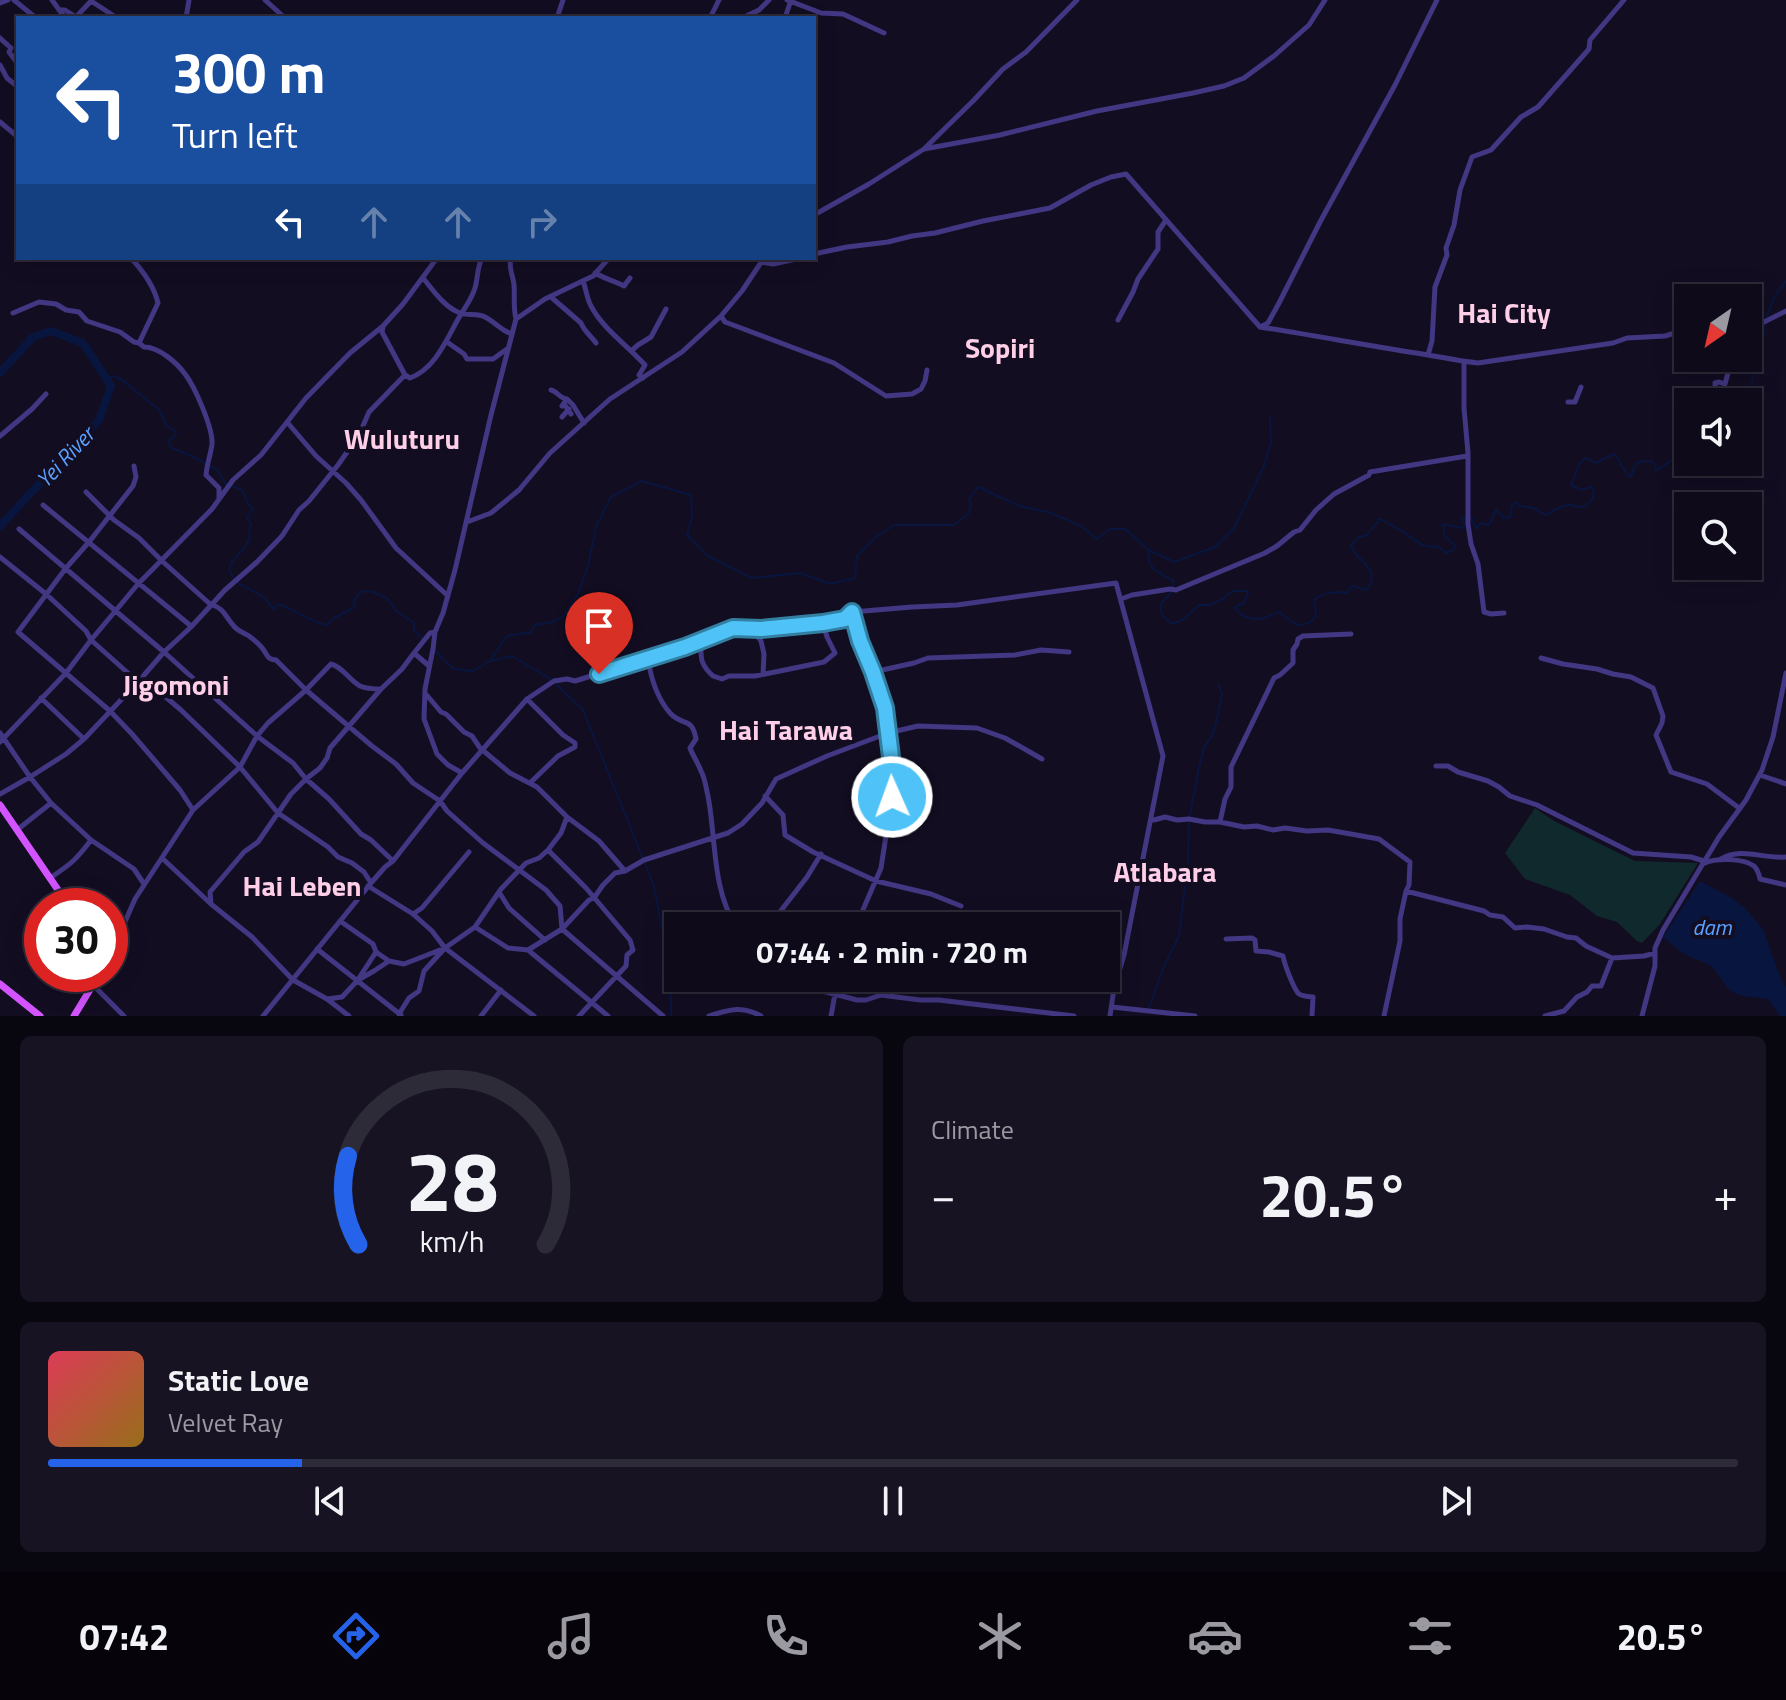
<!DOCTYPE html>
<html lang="en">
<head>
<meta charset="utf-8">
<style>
  :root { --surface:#0e0a1a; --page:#171323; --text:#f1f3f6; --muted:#9b9aa2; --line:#2e2b39; --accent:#2563eb }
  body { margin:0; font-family:"Titillium Web",sans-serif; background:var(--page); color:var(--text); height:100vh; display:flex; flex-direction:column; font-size:30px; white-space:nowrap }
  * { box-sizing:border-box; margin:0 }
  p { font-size:26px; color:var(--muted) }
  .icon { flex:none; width:44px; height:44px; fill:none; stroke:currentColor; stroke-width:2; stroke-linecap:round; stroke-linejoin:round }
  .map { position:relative; height:1016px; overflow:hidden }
  .side { display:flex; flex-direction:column; gap:20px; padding:20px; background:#08060e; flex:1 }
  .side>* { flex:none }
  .guide { position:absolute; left:16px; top:16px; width:800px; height:244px; border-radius:0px; box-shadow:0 4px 20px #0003,0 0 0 2px var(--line); background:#1a4fa0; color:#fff; overflow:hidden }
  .needle { width:52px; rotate:214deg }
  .tools { position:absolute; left:1674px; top:284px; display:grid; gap:16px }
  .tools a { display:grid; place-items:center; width:88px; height:88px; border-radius:0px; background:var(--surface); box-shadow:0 4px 20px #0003,0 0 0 2px var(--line); font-size:40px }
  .speed { position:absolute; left:24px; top:888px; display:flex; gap:16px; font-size:40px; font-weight:700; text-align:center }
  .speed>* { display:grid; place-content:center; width:104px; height:104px; border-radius:50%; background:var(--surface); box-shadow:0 4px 20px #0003,0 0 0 2px var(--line); line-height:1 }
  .speed .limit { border:12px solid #d22; background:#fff; color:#111 }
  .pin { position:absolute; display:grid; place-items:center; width:68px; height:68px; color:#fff; margin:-82px -34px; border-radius:50% 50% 50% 0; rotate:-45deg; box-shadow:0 0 8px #0007 }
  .pin .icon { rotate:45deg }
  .me { position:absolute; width:88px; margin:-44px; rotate:358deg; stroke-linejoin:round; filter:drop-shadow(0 0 6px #0008) }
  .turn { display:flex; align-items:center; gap:28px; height:168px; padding:0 24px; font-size:36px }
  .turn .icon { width:104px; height:104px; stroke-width:2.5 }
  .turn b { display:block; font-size:56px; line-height:68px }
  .lanes { display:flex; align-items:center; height:76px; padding:0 24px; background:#0003; justify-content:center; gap:40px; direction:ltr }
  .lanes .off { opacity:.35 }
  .big { font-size:60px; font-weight:700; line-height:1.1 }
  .side .card { flex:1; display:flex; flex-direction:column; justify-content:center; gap:12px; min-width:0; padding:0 28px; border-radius:12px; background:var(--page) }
  .side .dial { align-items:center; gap:0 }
  .dial svg { height:208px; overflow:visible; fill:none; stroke:var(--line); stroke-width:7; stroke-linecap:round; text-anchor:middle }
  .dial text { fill:var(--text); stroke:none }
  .song { display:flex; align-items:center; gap:24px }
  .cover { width:96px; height:96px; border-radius:12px; background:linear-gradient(135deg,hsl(350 70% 55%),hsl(40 70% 35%)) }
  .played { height:8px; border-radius:4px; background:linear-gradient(90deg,var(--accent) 15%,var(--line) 15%) }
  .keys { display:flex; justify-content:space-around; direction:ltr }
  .heat { display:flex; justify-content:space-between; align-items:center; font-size:44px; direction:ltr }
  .side .tiles { flex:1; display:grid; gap:20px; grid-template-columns:1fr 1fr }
  .card:last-child { grid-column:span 2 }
  .trip { position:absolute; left:664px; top:912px; width:456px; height:80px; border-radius:0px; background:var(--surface); box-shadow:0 4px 20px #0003,0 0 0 2px var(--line); font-weight:700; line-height:80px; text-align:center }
  .dock { display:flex; height:128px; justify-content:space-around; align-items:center; background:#06040a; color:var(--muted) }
  .dock .icon { width:56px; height:56px }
  .dock .active { color:var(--accent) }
  .dock b { font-size:36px; color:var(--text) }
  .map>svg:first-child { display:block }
  .green { fill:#10292c }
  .water { fill:#08163f }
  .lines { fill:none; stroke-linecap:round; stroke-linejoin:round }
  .stream { stroke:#08163f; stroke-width:2 }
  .river { stroke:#08163f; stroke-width:8 }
  .minor { stroke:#423782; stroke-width:5 }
  .major { stroke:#d354ff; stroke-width:7 }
  .route-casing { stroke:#337fa1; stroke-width:20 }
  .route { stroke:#4fc3f7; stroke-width:14 }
  .labels { text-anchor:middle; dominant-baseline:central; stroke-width:8; stroke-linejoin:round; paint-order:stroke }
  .water-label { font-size:22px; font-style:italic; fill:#5ba1ff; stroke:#130d22 }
  .district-label { font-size:28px; font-weight:bold; fill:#ffcfe8; stroke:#130d22 }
</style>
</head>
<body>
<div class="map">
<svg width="1786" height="1016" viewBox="0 0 1786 1016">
  <rect width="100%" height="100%" fill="#130d22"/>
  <path class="green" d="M1535,808L1554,821L1635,861L1698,863L1660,924L1642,943L1637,941L1617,922L1597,916L1570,895L1525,879L1505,853Z"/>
  <path class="water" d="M1700,881L1730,897L1745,908L1763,929L1780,977L1786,987V1016H1780L1768,999C1759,997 1746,998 1737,994C1725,990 1721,975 1712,967C1703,960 1692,959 1683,953C1676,949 1670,942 1663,937Z"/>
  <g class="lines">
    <path class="stream" d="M1766,318L1775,296L1786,281
      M111,386V377L115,376C133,385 144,401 159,409L166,425L176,432L175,436L169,440L170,447L200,460L207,465L218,470L225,483L242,490L249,505L253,509L247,518L251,524L249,533L250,538C247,544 243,550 238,555C230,563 226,567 234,578
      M1746,402L1752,384L1753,369L1758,362L1749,360L1753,349L1756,346L1757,340L1764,333V323
      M1748,416L1750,426L1748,432
      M1471,516L1476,529L1481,523L1489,525L1496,510L1504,518L1510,517L1512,505L1516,502L1519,506C1532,507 1535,508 1546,515C1554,511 1563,504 1572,505C1574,505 1576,507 1578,507C1587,508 1591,502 1594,495L1593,488L1590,487L1582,490L1571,485C1575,477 1577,464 1585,458L1596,463L1614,454C1621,459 1620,470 1631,477L1635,465C1641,460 1649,459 1655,464L1656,471L1678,456L1685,457L1686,461L1683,466L1684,470L1691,467L1699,469L1710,462
      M1149,551C1147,574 1162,571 1174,582L1172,591L1160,605L1162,615L1171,623C1183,623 1190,613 1199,605H1209L1223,599L1232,591H1247L1248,594L1244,603L1235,607L1234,608C1248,623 1262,621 1278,612C1284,615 1288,620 1294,623C1302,627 1314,623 1316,614C1316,611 1314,603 1314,600C1321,593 1336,591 1346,593L1352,586L1367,590C1382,569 1358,563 1351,546L1359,537L1367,535L1379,520L1381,519C1388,524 1394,526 1400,530C1413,537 1422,550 1437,546L1446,553L1453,550L1456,546L1445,537L1443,524L1462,528L1465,525L1461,520L1465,517
      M238,583L262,596L274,609L278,604C296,609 308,622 327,625L334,618L355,607L354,600L362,591L373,592L388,599L396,611L414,623V630L422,638
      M435,651L454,669L473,671L490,661L512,656L552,680
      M490,661L507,636L531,632L535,625L549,623L562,618L578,594L588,566L596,527L611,497L642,481L691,495L692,516L687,535L708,556L751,578L800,573L830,584L855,578L857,556L876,537L894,525H954L968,514L971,507L969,499L978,487L1020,506L1051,513L1081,526L1097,539L1110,529H1125L1149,550L1174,562L1215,547L1234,528L1264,466L1271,442L1270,417
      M556,684L583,710L654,886L671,978V1016
      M1149,1008L1164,966L1179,936L1188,862L1189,819L1200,763L1204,748L1214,732L1222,694L1218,683"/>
    <path class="river" d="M0,373L33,337L51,331L83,343L111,386L99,420L0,526"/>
    <path class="minor" d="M14,0L36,18
      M52,0L65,18
      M265,0L285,18
      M787,0L821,13L843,14L884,33
      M0,3L8,0
      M59,10H65L76,17L91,1L117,18
      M186,18L189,0
      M557,18L563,0
      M710,18L719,0
      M742,18L759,10L769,0
      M785,18L791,0
      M0,38L11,48L9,52L18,64
      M0,65L7,78L18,87
      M0,122L18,137
      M925,148L974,100L1003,69L1026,52L1077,0
      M814,215L869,184L924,149L1000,135L1097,111L1193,93L1224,86L1244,78L1274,56L1309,25L1325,0
      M814,254L847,247L888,242L912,236L935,233L983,221L1050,208L1091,185L1111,177L1126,174L1260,327L1268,323L1279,303L1320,222L1395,85L1437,0
      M131,258C143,271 154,286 158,303L139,343L144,347C159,347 177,363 185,374C195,387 213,428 212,444C211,454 207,463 206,475L219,488V499
      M511,258C508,269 513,274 514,285C515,297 513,307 516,319
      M761,262L773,264L801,258
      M595,273C605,279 615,281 624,286L630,278
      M423,278C433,290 444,307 460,313C468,316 477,313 485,317C495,322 502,331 512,334
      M583,281C586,289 587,299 591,306C603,329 628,346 645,365L639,375L643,378
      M551,297L581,323C583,330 592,337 596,343
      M13,313L39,302L56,304L66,310L79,312L87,321L120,332L134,342L139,343
      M721,316L725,322L834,363L886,396L912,394L921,389L925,381L927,370
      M1118,320L1133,292L1138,279L1158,249V232L1166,220
      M1748,325L1764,322L1786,311
      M383,327L382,332L405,375
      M1260,327C1312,335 1364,345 1416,353C1437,356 1457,361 1478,363L1613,343L1627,338L1665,336L1688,329
      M447,342L464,354L467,359H493L507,349
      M631,351L638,345L651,337L666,309
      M1428,355L1432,341L1435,287L1447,255L1446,248L1454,225L1460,190L1472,157L1491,150L1521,117L1538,107L1589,49L1590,40L1624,0
      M1464,362V408L1468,453V524L1471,544L1478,564L1484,612L1491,614L1504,613
      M551,390C557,391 559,398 567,399
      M1568,402H1575L1581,387
      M1716,402L1715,383L1719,382L1725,384L1732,358
      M564,404L571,414
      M562,406L567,399L573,405L584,423
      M562,417L569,409
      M287,422L316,456L346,483L361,500L396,548L448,596
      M0,436L32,409L46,394
      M134,466L136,477L133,486L89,542L66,568L18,632L110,711L132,734L180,790L193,810
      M86,492L114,520L139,538L162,561L210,604C225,609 224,615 233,625C237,631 243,632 249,636C253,639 260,645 263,649C268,656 267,659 276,660L306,690L372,746L396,764L413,783L440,801L447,811L483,843L546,890L560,906L562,929L663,1016
      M43,505L191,626
      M467,522L491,513L519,490L550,453L610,399L682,352L721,316L742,291L764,258
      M19,529L164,652L257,736L293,763L306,779L329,799L361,834L371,840L393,861
      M0,557L46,594L86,631L91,640L138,682
      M1121,599L1132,595L1170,589L1176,590L1265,553L1277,546L1294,532L1300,530L1316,510L1334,494L1369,475L1370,472L1467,456
      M852,612L885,708L891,757L892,797L881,868L856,926
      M753,630L761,641L764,654L763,674
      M701,641C701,657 699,663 713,676L722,679L729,676H755L824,662L835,653L827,637L823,623
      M414,653L430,633L435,632
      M1541,658L1563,664L1597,669L1613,674L1631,677L1653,688L1663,716L1662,723L1656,735L1671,772L1707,784L1739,808
      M648,659C651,679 657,698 670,713C683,727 692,716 696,739L690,748C693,756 698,763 701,771C705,778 706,788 708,796C716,837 712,890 736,926
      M873,672L914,663L928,658L1015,655L1041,650L1069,652
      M142,677L181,710L240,767L278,813L328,847L338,857L352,863L364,872L371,883
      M425,693L441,712L446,714L464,732L472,736L480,748L510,773L537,787L567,817L599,841L625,871
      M41,698L84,739
      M527,699L563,735L575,743V747L558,756L530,783
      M0,733L30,777L51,803L91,840L134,869L144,884
      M0,742L66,673L91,640L138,584L212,509L233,480L261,455L306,398L350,353L383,326L403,304L437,258
      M1436,766H1448L1458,772L1488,781L1499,787L1510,796L1537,805L1633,853L1691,857L1704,861
      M462,773L448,765L437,754L424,719L425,689L433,649L435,632L443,613L455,570L491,415L516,319L545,299L593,276L609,258
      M1760,775L1786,784
      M0,794L30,777L66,754L84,739L138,682L164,652L191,627L225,590L257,562L282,536L299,510L309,501L338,465L359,435L369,412L405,375L410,378C434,369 445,343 457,321C463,310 471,301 475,288C478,278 477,267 482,258
      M765,796L783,815L785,835L813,852L876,881L931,894L961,906
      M1151,819L1154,820L1165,817L1177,820L1189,819L1205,822H1220L1225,799L1231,787V767L1274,678L1280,675L1293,663V650L1297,644L1298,639L1303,636L1351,634
      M1220,822L1244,827L1257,826L1273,830L1285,828L1307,831L1328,830L1379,839L1410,862L1409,885L1406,891L1400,919V941L1384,1016
      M17,830L51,803
      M548,850L586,888L630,940L633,950L627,955L626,966L579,1016
      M162,858L211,904L252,937L293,980L327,999L349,1016
      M1721,859C1742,847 1763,859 1786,857
      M1705,863C1716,858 1743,858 1754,866C1758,870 1759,874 1760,879L1786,885
      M50,878C71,864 76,860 91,840
      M368,886L413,914L432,931L445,948L534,1016
      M1406,891L1484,911L1490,915L1503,917L1515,928L1527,927L1544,929L1567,937L1576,938L1586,946L1612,958
      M499,892L509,908L545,940
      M211,904L210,892L244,852L258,842L291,794L306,779L320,768L327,758L330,748L381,689L402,669L414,653L429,666
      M413,914L422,908L469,852
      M340,921L373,944L376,952L359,978
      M769,926L807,877L821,854
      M475,927L508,948L528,950L608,1016
      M1226,939L1252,938L1255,940L1256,951L1269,952L1283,956C1284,963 1294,990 1299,994C1302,996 1310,997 1313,997L1312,1016
      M317,949L401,1015
      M528,950L562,929L589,900L594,898L603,885L615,873L625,871L644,860L728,833L742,824L762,803L776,779L827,756L888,733L918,726L977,728L1005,738L1042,759
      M376,952L389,961
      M110,956L135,899L193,810L240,767L257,736L268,723L306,690L331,664C343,667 349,680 360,686C367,689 374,689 381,689
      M800,978L811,988L857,1000H866L881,995L920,1000H939L1074,1016
      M93,985L124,1016
      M327,999L342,997L358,980L374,971L389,961L404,964L440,950
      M1112,1007L1195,1016
      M399,1014L409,998L419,991L424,971L445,948L475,927L501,889L526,863L539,858L548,850L561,833L567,817
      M263,1016L371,883L385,867L393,861L462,773L527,699L554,681L567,679L575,681L685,647L733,628L761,629L824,623L845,619L852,612L912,607L957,605L1116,583L1163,756L1124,955L1114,988L1110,1016
      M481,1016L501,990
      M709,1016C729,1010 741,1005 761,1016
      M831,1016L835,994L840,978
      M1545,1016L1564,1011L1577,997L1587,992L1592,986H1601L1612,958L1644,956L1655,953
      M1642,1016L1655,966V948L1663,930L1719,837L1746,800L1762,770L1773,737L1786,673"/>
    <path class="major" d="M0,805L69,906
      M0,984L40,1016
      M74,1016L97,978V974"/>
  </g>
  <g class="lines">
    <g class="route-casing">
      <path id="route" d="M599,674L685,647L733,628L761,629L823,623L845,619L852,612L860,641L873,672L885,708L891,757L892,797"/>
    </g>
    <use href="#route" class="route"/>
  </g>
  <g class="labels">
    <g class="water-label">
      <text transform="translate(65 457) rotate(-47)">Yei River</text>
      <text x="1712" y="927">dam</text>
    </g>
    <g class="district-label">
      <text x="1504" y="312">Hai City</text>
      <text x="1000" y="347">Sopiri</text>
      <text x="402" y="438">Wuluturu</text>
      <text x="176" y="684">Jigomoni</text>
      <text x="786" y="729">Hai Tarawa</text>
      <text x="1165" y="871">Atlabara</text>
      <text x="302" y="885">Hai Leben</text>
    </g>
  </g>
</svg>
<div class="tools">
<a><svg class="needle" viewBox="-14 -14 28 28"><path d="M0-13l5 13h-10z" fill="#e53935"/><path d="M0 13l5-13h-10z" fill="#9b9aa2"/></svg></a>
<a><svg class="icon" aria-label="sound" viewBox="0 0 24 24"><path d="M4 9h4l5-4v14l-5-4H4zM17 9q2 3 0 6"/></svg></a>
<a><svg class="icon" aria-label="search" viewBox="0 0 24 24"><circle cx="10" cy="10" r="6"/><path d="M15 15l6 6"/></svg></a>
</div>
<div class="speed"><div class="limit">30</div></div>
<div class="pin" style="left:599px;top:674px;background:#d93025"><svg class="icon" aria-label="arrive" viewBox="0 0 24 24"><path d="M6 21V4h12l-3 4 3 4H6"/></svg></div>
<svg class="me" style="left:892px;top:797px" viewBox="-20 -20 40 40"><circle r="17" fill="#4fc3f7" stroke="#fff" stroke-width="3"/><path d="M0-11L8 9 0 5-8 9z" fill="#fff"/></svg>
<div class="trip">07:44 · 2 min · 720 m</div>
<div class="guide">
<div class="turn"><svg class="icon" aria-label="left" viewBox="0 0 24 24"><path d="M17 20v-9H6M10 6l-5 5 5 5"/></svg><div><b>300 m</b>Turn left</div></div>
<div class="lanes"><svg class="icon" aria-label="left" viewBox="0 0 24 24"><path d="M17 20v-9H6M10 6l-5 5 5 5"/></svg><svg class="icon off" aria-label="ahead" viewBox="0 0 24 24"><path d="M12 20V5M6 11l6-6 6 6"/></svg><svg class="icon off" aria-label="ahead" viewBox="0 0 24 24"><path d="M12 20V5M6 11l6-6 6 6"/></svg><svg class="icon off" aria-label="right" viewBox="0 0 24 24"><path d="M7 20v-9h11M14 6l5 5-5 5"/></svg></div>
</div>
</div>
<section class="side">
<div class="tiles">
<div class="card dial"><svg viewBox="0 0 100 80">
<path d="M14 69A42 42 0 1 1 86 69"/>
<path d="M14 69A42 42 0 0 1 10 35" stroke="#2563eb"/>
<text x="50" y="56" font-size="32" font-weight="700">28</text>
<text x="50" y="72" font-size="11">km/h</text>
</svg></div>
<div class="card"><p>Climate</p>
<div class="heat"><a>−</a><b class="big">20.5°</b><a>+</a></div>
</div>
<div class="card">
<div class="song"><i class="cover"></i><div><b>Static Love</b><p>Velvet Ray</p></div></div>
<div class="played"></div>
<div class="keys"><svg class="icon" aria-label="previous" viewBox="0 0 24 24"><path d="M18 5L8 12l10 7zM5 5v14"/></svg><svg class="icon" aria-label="pause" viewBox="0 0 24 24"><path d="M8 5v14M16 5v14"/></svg><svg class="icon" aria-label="next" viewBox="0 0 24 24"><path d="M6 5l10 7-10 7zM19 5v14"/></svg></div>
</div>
</div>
</section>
<nav class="dock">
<b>07:42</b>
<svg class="icon active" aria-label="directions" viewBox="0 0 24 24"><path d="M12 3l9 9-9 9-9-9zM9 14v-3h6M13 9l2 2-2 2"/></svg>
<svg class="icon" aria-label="music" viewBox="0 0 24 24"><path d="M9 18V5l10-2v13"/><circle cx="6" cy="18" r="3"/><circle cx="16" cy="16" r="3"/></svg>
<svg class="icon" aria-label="phone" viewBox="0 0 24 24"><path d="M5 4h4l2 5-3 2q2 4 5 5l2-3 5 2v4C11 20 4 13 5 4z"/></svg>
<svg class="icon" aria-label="climate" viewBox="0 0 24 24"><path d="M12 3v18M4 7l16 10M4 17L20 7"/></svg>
<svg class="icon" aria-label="car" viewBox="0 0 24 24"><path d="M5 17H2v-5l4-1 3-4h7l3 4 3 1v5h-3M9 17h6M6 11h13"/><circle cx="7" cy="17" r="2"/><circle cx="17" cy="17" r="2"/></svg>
<svg class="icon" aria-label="filters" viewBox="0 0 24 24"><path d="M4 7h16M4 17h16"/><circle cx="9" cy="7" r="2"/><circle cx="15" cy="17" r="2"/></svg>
<b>20.5°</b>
</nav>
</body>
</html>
